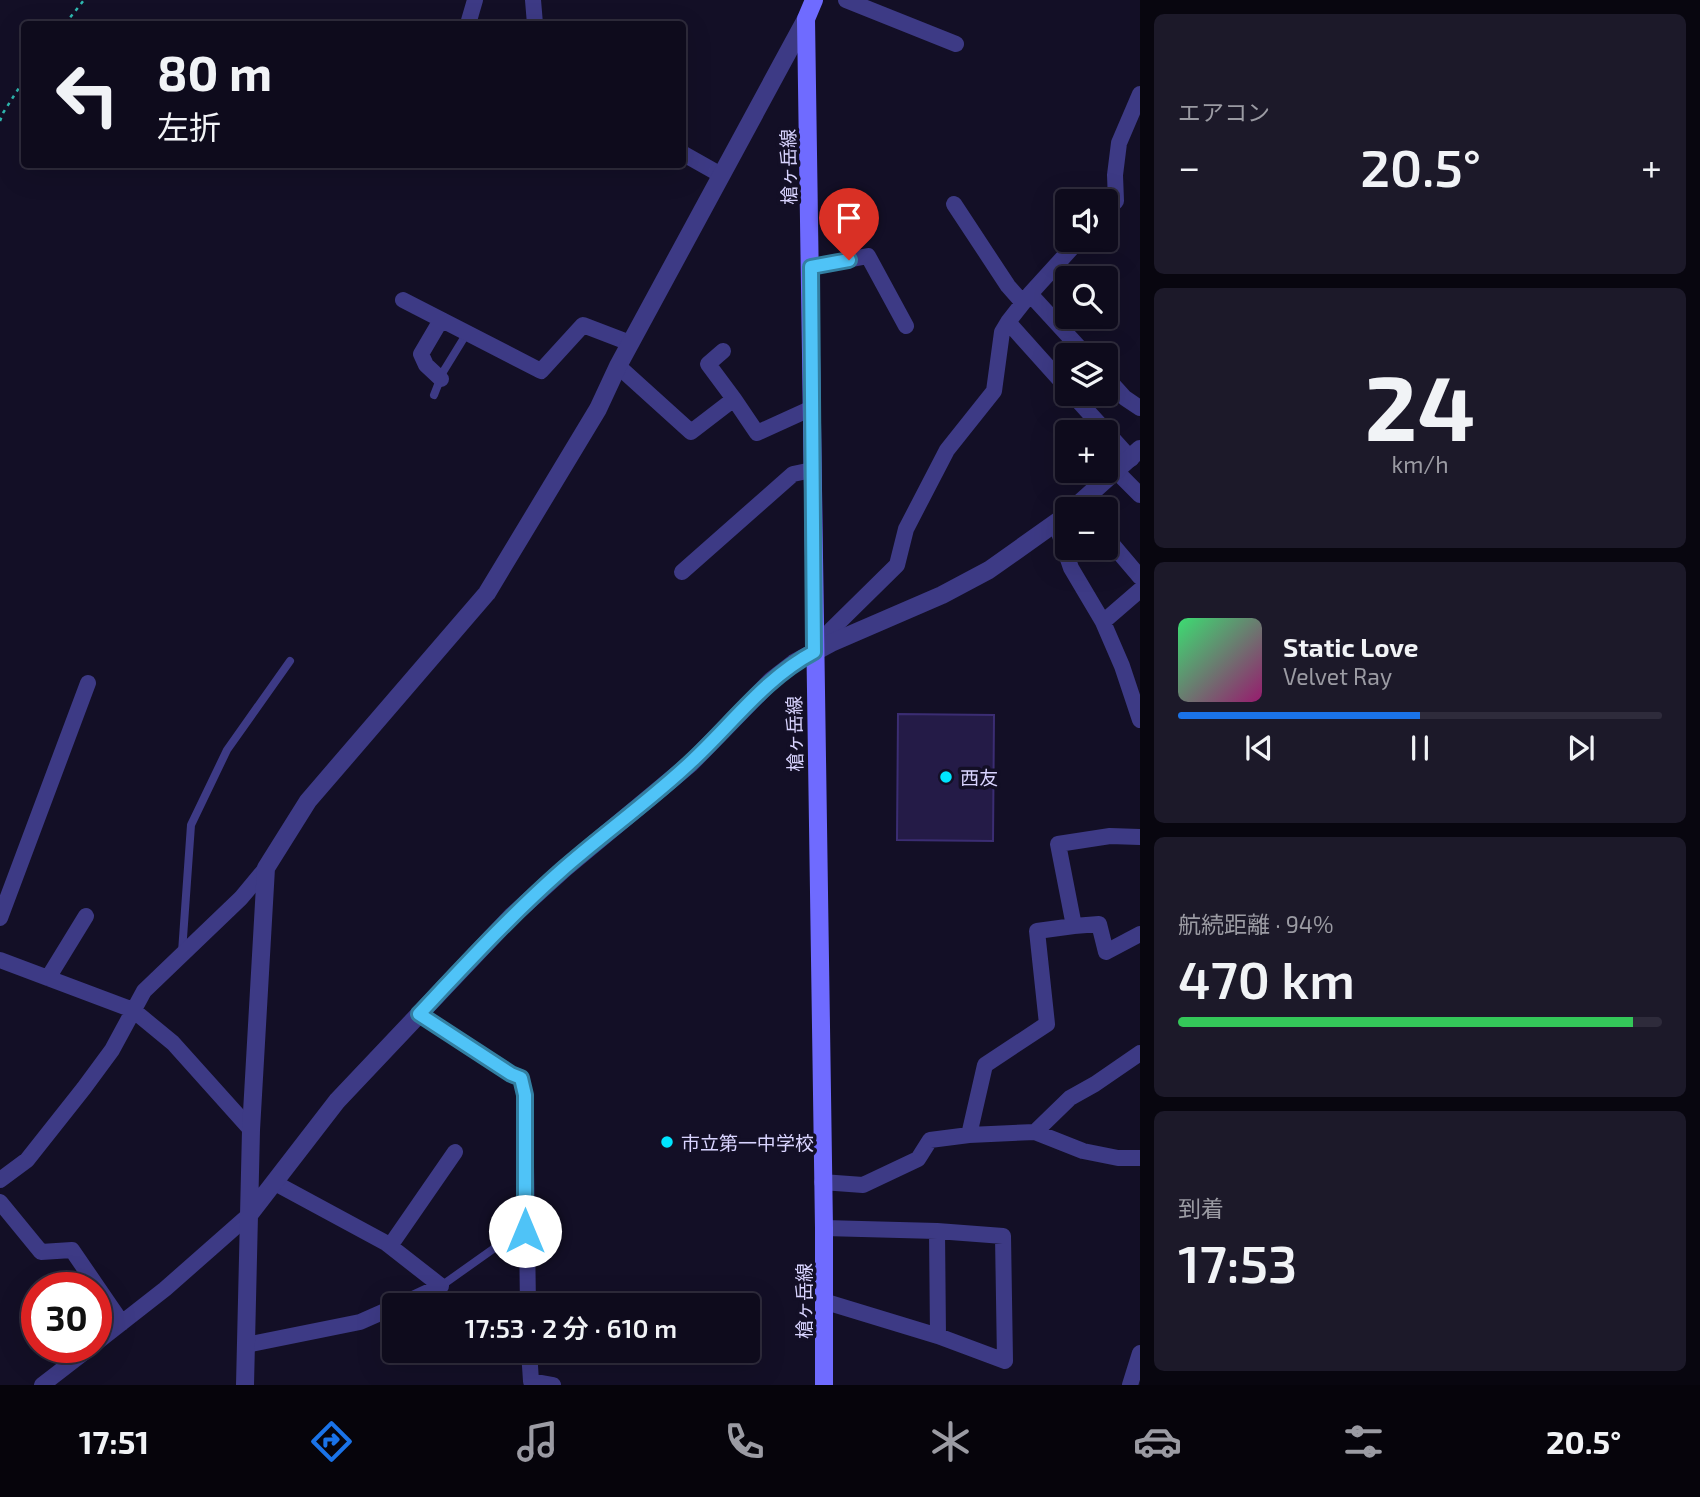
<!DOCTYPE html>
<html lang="ja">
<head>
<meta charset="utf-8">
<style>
  :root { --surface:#0e0b1c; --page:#1c1929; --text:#f1f3f6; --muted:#9b9ba3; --line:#2e2b3b; --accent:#1a73e8 }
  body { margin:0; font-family:"Exo 2","Noto Sans JP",sans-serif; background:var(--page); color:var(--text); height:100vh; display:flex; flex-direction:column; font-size:26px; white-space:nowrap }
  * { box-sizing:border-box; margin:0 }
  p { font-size:23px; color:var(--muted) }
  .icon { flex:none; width:38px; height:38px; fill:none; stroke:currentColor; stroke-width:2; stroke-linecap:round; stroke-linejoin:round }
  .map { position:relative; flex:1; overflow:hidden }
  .details { display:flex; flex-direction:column; gap:14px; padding:14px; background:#08060f; width:560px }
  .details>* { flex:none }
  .guide { position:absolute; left:21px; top:21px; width:665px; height:147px; border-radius:7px; box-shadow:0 7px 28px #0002,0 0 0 2px var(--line); background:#0e0b1c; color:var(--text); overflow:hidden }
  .buttons { position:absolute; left:1055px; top:189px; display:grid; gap:14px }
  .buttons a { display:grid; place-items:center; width:63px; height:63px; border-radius:7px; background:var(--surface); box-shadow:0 7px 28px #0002,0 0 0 2px var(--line); font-size:35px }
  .speed { position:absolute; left:21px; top:1272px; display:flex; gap:14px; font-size:35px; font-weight:700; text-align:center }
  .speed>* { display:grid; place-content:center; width:91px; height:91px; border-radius:50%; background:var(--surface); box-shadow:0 7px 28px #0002,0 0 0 2px var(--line); line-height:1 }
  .speed .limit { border:10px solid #d22; background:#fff; color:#111 }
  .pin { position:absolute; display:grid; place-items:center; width:60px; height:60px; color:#fff; margin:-72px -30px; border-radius:50% 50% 50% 0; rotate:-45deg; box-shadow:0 0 7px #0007 }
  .pin .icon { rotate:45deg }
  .me { position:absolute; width:77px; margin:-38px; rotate:0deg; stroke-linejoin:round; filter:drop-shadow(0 0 5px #0008) }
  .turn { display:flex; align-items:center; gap:24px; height:147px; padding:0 21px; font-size:32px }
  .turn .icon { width:91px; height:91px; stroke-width:2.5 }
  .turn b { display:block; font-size:49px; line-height:60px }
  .big { font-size:52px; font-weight:600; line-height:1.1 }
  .details .card { flex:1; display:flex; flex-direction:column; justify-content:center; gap:10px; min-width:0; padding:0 24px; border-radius:10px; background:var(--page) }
  .details .dial { align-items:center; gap:0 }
  .dial b { font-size:91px; line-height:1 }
  .song { display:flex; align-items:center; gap:21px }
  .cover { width:84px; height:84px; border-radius:10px; background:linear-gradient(135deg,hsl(140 70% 55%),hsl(320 70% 35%)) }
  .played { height:7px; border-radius:4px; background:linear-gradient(90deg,var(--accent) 50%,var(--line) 50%) }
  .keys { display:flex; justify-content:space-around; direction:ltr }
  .heat { display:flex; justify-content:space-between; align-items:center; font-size:38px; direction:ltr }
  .charge { height:10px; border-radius:5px; background:linear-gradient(90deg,#34c759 94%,var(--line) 0) }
  .trip { position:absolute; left:382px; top:1293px; width:378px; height:70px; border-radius:7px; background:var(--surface); box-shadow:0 7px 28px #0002,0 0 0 2px var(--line); font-weight:600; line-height:70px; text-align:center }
  .dock { display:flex; height:112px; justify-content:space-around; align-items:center; background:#06040b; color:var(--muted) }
  .dock .icon { width:49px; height:49px }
  .dock .on { color:var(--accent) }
  .dock b { font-size:32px; color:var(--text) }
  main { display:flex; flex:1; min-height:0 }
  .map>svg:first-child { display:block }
  .building { fill:#241b47; stroke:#3b2d73; stroke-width:2 }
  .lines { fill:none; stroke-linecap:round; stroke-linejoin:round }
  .path { stroke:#2fb8b0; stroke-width:2.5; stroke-dasharray:3.5 5; stroke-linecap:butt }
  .service { stroke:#3d3a85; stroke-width:8 }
  .minor { stroke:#3d3a85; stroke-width:16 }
  .tertiary { stroke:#3d3a85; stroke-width:18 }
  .secondary { stroke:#6f6bff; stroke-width:18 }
  .route-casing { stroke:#337fa1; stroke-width:18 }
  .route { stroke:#4fc3f7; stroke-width:12 }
  .poi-dot { fill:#00e5ff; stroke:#130f26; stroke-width:2.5 }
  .labels { text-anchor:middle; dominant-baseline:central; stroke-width:7; stroke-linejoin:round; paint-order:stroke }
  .street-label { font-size:19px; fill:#d9d4ff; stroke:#130f26 }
  .poi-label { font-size:19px; fill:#d9d4ff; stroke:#130f26; text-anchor:start }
</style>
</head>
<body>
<main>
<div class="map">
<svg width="1140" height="1385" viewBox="0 0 1140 1385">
  <rect width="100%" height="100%" fill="#130f26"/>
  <path class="building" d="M898,714L994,715L993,841L897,840Z"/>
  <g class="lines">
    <path class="path" d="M65,24L84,0
      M0,121L3,113L24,80"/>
    <path class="service" d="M434,395L443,372L467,333
      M182,952L191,825L227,750L290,661
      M441,1286L503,1242H526"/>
    <path class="minor" d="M533,0L535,24
      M846,0L956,44
      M468,24L475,0
      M682,153L721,175
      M954,204L1008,286L1023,303
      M1106,211L1116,201L1115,175L1119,143L1140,94
      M1079,240L1030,294L1086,355
      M811,267L868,256L906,326
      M1030,294L1008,322L1068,389
      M403,300L541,371L583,325L630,343
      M723,351L708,364L734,399
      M618,366L691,432L734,399L757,433L812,408
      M1106,377L1125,398L1140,408
      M441,379L426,365L421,354L441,320
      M1072,394L1131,459
      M1117,472L1140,495
      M1056,524L1071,568L1103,622L1122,666L1140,720
      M1106,537L1140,577
      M682,572L793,474L812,470
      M1103,622L1140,590
      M814,652L831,630L897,565L906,529L947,450L994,391L1002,332L1008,322
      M1140,837L1110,836L1058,844L1074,926L1099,924L1106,952L1140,934
      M0,918L88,683
      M0,960L133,1010L173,1043L251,1130
      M48,978L86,916
      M419,1014L511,1074L521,1078L525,1095L528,1306
      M1035,1132L1070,1098L1095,1084L1140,1053
      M969,1135L985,1065L1047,1024L1037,931L1074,926
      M0,1180L27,1160L84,1088L112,1050L144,991L241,898L266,868
      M822,1182L863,1185L918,1159L930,1140L969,1135L1035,1132L1083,1151L1118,1158H1140
      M275,1183L386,1243L441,1286L398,1306
      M0,1202L41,1252L72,1250L122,1323
      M937,1231L938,1336
      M390,1246L455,1152
      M823,1301L938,1336L1005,1361L1003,1236L937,1231L824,1228
      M96,1343L165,1289L249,1215
      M246,1345L360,1322L394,1307
      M529,1351L531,1381L553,1385
      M42,1385L90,1348
      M1130,1385L1140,1353"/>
    <path class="tertiary" d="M1073,509L1140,449
      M249,1215L337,1101L512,916L565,868L691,763L772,680L794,663L831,643L942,595L989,570L1068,514
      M245,1385L251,1130L266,868L308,801L487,593L598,409L618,366L806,19"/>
    <path class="secondary" d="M814,0L806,19L824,1228V1385"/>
  </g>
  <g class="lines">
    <g class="route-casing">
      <path id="route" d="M525,1231V1095L521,1078L511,1074L419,1014C466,964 511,915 562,870C604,833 651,800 692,761C732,724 765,678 814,652L811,267L849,260"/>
    </g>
    <use href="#route" class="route"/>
  </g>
  <g class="poi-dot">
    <circle cx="946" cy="777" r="7"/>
    <circle cx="667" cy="1142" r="7"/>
  </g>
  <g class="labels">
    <g class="street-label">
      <text transform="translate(788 167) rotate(-91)">槍ヶ岳線</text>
      <text transform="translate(794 734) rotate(-91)">槍ヶ岳線</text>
      <text transform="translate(803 1301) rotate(-90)">槍ヶ岳線</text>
    </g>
    <g class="poi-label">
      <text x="960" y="777">西友</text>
      <text x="681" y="1142">市立第一中学校</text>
    </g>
  </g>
</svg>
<div class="buttons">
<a><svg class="icon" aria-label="sound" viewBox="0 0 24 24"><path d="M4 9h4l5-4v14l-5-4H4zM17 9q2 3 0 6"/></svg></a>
<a><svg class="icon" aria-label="search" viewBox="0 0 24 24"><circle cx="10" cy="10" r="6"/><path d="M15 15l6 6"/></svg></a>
<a><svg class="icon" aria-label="layers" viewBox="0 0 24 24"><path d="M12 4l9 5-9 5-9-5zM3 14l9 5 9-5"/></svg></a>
<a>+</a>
<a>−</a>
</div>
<div class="speed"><div class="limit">30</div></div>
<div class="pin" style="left:849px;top:260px;background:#d93025"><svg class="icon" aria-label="arrive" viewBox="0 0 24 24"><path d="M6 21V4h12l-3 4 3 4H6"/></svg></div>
<svg class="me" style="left:525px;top:1231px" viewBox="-20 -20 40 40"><circle r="19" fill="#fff"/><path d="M0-13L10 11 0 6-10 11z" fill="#4fc3f7"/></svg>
<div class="trip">17:53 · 2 分 · 610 m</div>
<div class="guide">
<div class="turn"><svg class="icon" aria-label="left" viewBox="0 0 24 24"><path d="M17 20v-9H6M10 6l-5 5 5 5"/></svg><div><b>80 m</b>左折</div></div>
</div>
</div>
<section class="details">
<div class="card"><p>エアコン</p>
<div class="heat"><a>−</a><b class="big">20.5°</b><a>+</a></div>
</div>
<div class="card dial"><b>24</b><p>km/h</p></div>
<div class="card">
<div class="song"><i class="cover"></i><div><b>Static Love</b><p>Velvet Ray</p></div></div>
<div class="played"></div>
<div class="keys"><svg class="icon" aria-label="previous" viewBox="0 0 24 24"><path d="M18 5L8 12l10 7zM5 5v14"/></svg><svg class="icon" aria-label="pause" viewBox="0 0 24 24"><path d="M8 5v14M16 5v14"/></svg><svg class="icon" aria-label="next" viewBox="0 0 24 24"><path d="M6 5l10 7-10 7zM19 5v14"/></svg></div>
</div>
<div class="card"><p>航続距離 · 94%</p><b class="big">470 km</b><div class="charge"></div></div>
<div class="card"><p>到着</p><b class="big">17:53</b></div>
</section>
</main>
<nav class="dock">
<b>17:51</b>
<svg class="icon on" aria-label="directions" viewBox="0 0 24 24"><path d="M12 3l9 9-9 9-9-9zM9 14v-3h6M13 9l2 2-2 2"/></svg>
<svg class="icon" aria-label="music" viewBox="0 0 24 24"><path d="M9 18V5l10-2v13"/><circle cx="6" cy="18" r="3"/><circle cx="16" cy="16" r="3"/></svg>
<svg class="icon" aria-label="phone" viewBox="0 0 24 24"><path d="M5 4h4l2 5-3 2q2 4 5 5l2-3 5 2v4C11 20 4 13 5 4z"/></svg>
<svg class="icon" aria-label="climate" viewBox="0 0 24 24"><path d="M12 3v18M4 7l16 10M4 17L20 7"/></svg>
<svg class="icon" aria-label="car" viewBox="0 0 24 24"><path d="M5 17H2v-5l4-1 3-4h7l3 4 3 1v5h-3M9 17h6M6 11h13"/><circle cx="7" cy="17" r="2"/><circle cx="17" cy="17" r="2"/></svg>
<svg class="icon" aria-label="filters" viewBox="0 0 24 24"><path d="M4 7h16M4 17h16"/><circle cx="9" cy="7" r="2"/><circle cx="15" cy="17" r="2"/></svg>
<b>20.5°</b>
</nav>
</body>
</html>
